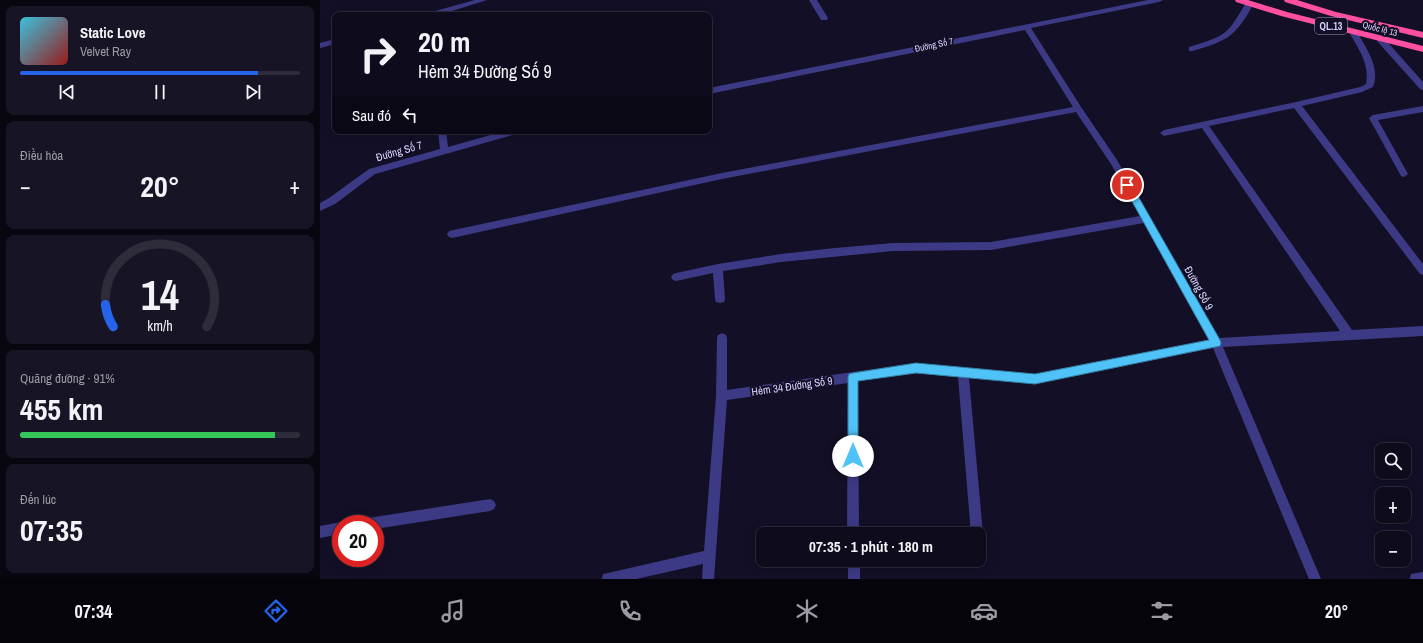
<!DOCTYPE html>
<html lang="vi">
<head>
<meta charset="utf-8">
<style>
  :root { --surface:#0e0b1c; --page:#171425; --text:#f1f3f6; --muted:#9b9ba3; --line:#2e2b3b; --accent:#2563eb }
  body { margin:0; font-family:"Archivo Narrow",sans-serif; background:var(--page); color:var(--text); height:100vh; display:flex; flex-direction:column; font-size:15px; white-space:nowrap }
  * { box-sizing:border-box; margin:0 }
  p { font-size:13px; color:var(--muted) }
  .icon { flex:none; width:22px; height:22px; fill:none; stroke:currentColor; stroke-width:2; stroke-linecap:round; stroke-linejoin:round }
  .map { position:relative; flex:1; overflow:hidden }
  .panel { display:flex; flex-direction:column; gap:6px; padding:6px; background:#08060f; width:320px }
  .panel>* { flex:none }
  .top-card { position:absolute; left:12px; top:12px; width:380px; height:122px; border-radius:8px; box-shadow:0 2px 10px #0003,0 0 0 1px var(--line); background:#0e0b1c; color:var(--text); overflow:hidden }
  .tools { position:absolute; left:1055px; top:443px; display:grid; gap:8px }
  .tools a { display:grid; place-items:center; width:36px; height:36px; border-radius:8px; background:var(--surface); box-shadow:0 2px 10px #0003,0 0 0 1px var(--line); font-size:20px }
  .speed { position:absolute; left:12px; top:515px; display:flex; gap:8px; font-size:20px; font-weight:700; text-align:center }
  .speed>* { display:grid; place-content:center; width:52px; height:52px; border-radius:50%; background:var(--surface); box-shadow:0 2px 10px #0003,0 0 0 1px var(--line); line-height:1 }
  .speed .limit { border:6px solid #d22; background:#fff; color:#111 }
  .pin { position:absolute; display:grid; place-items:center; width:34px; height:34px; color:#fff; margin:-17px; border:2px solid #fff; border-radius:50%; box-shadow:0 1px 4px #0007 }
  .me { position:absolute; width:44px; margin:-22px; rotate:0deg; stroke-linejoin:round; filter:drop-shadow(0 0 3px #0008) }
  .turn { display:flex; align-items:center; gap:14px; height:84px; padding:0 20px; font-size:18px }
  .turn .icon { width:52px; height:52px; stroke-width:2.5 }
  .turn b { display:block; font-size:28px; line-height:34px }
  .then { display:flex; align-items:center; height:38px; padding:0 20px; background:#0003; gap:8px; font-size:15px }
  .big { font-size:30px; font-weight:700; line-height:1.1 }
  .panel .tile { flex:1; display:flex; flex-direction:column; justify-content:center; gap:6px; min-width:0; padding:0 14px; border-radius:8px; background:var(--page) }
  .panel .dial { align-items:center; gap:0 }
  .dial svg { height:104px; overflow:visible; fill:none; stroke:var(--line); stroke-width:7; stroke-linecap:round; text-anchor:middle }
  .dial text { fill:var(--text); stroke:none }
  .song { display:flex; align-items:center; gap:12px }
  .cover { width:48px; height:48px; border-radius:6px; background:linear-gradient(135deg,hsl(190 70% 55%),hsl(0 70% 35%)) }
  .played { height:4px; border-radius:2px; background:linear-gradient(90deg,var(--accent) 85%,var(--line) 85%) }
  .keys { display:flex; justify-content:space-around; direction:ltr }
  .heat { display:flex; justify-content:space-between; align-items:center; font-size:22px; direction:ltr }
  .charge { height:6px; border-radius:3px; background:linear-gradient(90deg,#34c759 91%,var(--line) 0) }
  .trip { position:absolute; left:436px; top:527px; width:230px; height:40px; border-radius:8px; background:var(--surface); box-shadow:0 2px 10px #0003,0 0 0 1px var(--line); font-weight:700; line-height:40px; text-align:center }
  .menu { display:flex; height:64px; justify-content:space-around; align-items:center; background:#06040b; color:var(--muted) }
  .menu .icon { width:28px; height:28px }
  .menu .current { color:var(--accent) }
  .menu b { font-size:18px; color:var(--text) }
  main { display:flex; flex:1; min-height:0 }
  .map>svg:first-child { display:block }
  .lines { fill:none; stroke-linecap:round; stroke-linejoin:round }
  .minor { fill:#3d3a85; fill-rule:evenodd }
  .highway { fill:#ff4fa3; fill-rule:evenodd }
  .route { fill:#4fc3f7; stroke:#337fa1 }
  .labels { text-anchor:middle; dominant-baseline:central; stroke-width:4; stroke-linejoin:round; paint-order:stroke }
  .far-street-label { font-size:9px; fill:#d9d4ff; stroke:#130f26 }
  .shield { fill:#130f26; stroke:#9e99be; stroke-width:1 }
  .shield-label { font-size:10px; font-weight:bold; fill:#d9d4ff }
  .street-label { font-size:11px; fill:#d9d4ff; stroke:#130f26 }
</style>
</head>
<body>
<main>
<section class="panel">
<div class="tile">
<div class="song"><i class="cover"></i><div><b>Static Love</b><p>Velvet Ray</p></div></div>
<div class="played"></div>
<div class="keys"><svg class="icon" aria-label="previous" viewBox="0 0 24 24"><path d="M18 5L8 12l10 7zM5 5v14"/></svg><svg class="icon" aria-label="pause" viewBox="0 0 24 24"><path d="M8 5v14M16 5v14"/></svg><svg class="icon" aria-label="next" viewBox="0 0 24 24"><path d="M6 5l10 7-10 7zM19 5v14"/></svg></div>
</div>
<div class="tile"><p>Điều hòa</p>
<div class="heat"><a>−</a><b class="big">20°</b><a>+</a></div>
</div>
<div class="tile dial"><svg viewBox="0 0 100 80">
<path d="M14 69A42 42 0 1 1 86 69"/>
<path d="M14 69A42 42 0 0 1 8 52" stroke="#2563eb"/>
<text x="50" y="56" font-size="32" font-weight="700">14</text>
<text x="50" y="72" font-size="11">km/h</text>
</svg></div>
<div class="tile"><p>Quãng đường · 91%</p><b class="big">455 km</b><div class="charge"></div></div>
<div class="tile"><p>Đến lúc</p><b class="big">07:35</b></div>
</section>
<div class="map">
<svg width="1103" height="579" viewBox="0 0 1103 579">
  <rect width="100%" height="100%" fill="#130f26"/>
  <g class="lines">
    <path class="minor" d="M155,0H167L119,15H107L108,13Z
      M489,0H497L508,18L507,20H501Z
      M828,0H843L839,2L711,28L761,107L797,160L899,338L1020,331L882,128L844,136L840,133L844,130L976,102L1040,87L1046,84C1050,64 1038,48 1029,32L1030,30H1036C1045,46 1061,68 1053,87L1042,92L982,106L1103,264V275L1100,274L974,108L889,126L1032,330L1103,326V336L903,347L1001,579H989L893,348L715,384L649,378L663,534L661,538L659,539V534H651L638,377L596,373L538,381L539,534H527L528,383L407,400L394,579H382L383,564L316,579H282L283,574L288,573L384,551L396,396L397,338L398,335L402,333L406,335L407,338V390L596,363L715,374L889,340L824,223L671,250L573,251L461,262L403,271L405,299L404,302L400,303L396,302L395,299L393,273L356,281L353,280L351,277L353,274L356,273L398,264L461,254L515,248L573,243L671,242L820,216L791,164L756,112L402,179L132,238L129,237L127,234L129,231L402,173L753,107L705,30L389,94V88Z
      M927,1H930L934,3C916,36 908,41 872,51H869V47C908,35 907,35 927,1Z
      M1057,37H1063L1103,82V90L1100,89L1057,41Z
      M15,39V44L0,48V43Z
      M1103,106V112L1058,120L1088,174L1084,177L1081,176L1049,118L1053,115Z
      M118,131H126L128,147L185,131H200L196,134L55,174L15,204L0,211V203L9,198L49,169L120,149Z
      M170,499L174,501L176,505L174,509L170,511L55,529V524H42L44,520L48,518Z
      M21,522L26,524H21V534L0,538V526Z
      M528,560H540V579H528Z
      M1103,572V579H1090L1091,574Z"/>
    <path class="highway" d="M915,0H928L967,12L1103,46V52L961,16L916,2Z
      M964,0H977L1016,12L1103,32V38L1011,16L965,2Z"/>
  </g>
  <path class="route" d="M804,182H810L900,340L901,343L900,346L715,384L596,373L538,381V456L537,459L533,461L529,459L528,456V377L529,374L533,373L596,363L715,374L889,340L804,187Z"/>
  <g class="labels">
    <g class="far-street-label">
      <text transform="translate(1060 29) rotate(14)">Quốc lộ 13</text>
      <text transform="translate(614 45) rotate(-12)">Đường Số 7</text>
    </g>
    <rect class="shield" x="995" y="18" width="32" height="16" rx="3"/>
    <g class="shield-label">
      <text x="1011" y="26">QL.13</text>
    </g>
    <g class="street-label">
      <text transform="translate(79 151) rotate(-16)">Đường Số 7</text>
      <text transform="translate(879 288) rotate(61)">Đường Số 9</text>
      <text transform="translate(472 386) rotate(-8)">Hẻm 34 Đường Số 9</text>
    </g>
  </g>
</svg>
<div class="tools">
<a><svg class="icon" aria-label="search" viewBox="0 0 24 24"><circle cx="10" cy="10" r="6"/><path d="M15 15l6 6"/></svg></a>
<a>+</a>
<a>−</a>
</div>
<div class="speed"><div class="limit">20</div></div>
<div class="pin" style="left:807px;top:185px;background:#d93025"><svg class="icon" aria-label="arrive" viewBox="0 0 24 24"><path d="M6 21V4h12l-3 4 3 4H6"/></svg></div>
<svg class="me" style="left:533px;top:456px" viewBox="-20 -20 40 40"><circle r="19" fill="#fff"/><path d="M0-13L10 11 0 6-10 11z" fill="#4fc3f7"/></svg>
<div class="trip">07:35 · 1 phút · 180 m</div>
<div class="top-card">
<div class="turn"><svg class="icon" aria-label="right" viewBox="0 0 24 24"><path d="M7 20v-9h11M14 6l5 5-5 5"/></svg><div><b>20 m</b>Hẻm 34 Đường Số 9</div></div>
<div class="then">Sau đó<svg class="icon" aria-label="left" viewBox="0 0 24 24"><path d="M17 20v-9H6M10 6l-5 5 5 5"/></svg></div>
</div>
</div>
</main>
<nav class="menu">
<b>07:34</b>
<svg class="icon current" aria-label="directions" viewBox="0 0 24 24"><path d="M12 3l9 9-9 9-9-9zM9 14v-3h6M13 9l2 2-2 2"/></svg>
<svg class="icon" aria-label="music" viewBox="0 0 24 24"><path d="M9 18V5l10-2v13"/><circle cx="6" cy="18" r="3"/><circle cx="16" cy="16" r="3"/></svg>
<svg class="icon" aria-label="phone" viewBox="0 0 24 24"><path d="M5 4h4l2 5-3 2q2 4 5 5l2-3 5 2v4C11 20 4 13 5 4z"/></svg>
<svg class="icon" aria-label="climate" viewBox="0 0 24 24"><path d="M12 3v18M4 7l16 10M4 17L20 7"/></svg>
<svg class="icon" aria-label="car" viewBox="0 0 24 24"><path d="M5 17H2v-5l4-1 3-4h7l3 4 3 1v5h-3M9 17h6M6 11h13"/><circle cx="7" cy="17" r="2"/><circle cx="17" cy="17" r="2"/></svg>
<svg class="icon" aria-label="filters" viewBox="0 0 24 24"><path d="M4 7h16M4 17h16"/><circle cx="9" cy="7" r="2"/><circle cx="15" cy="17" r="2"/></svg>
<b>20°</b>
</nav>
</body>
</html>
